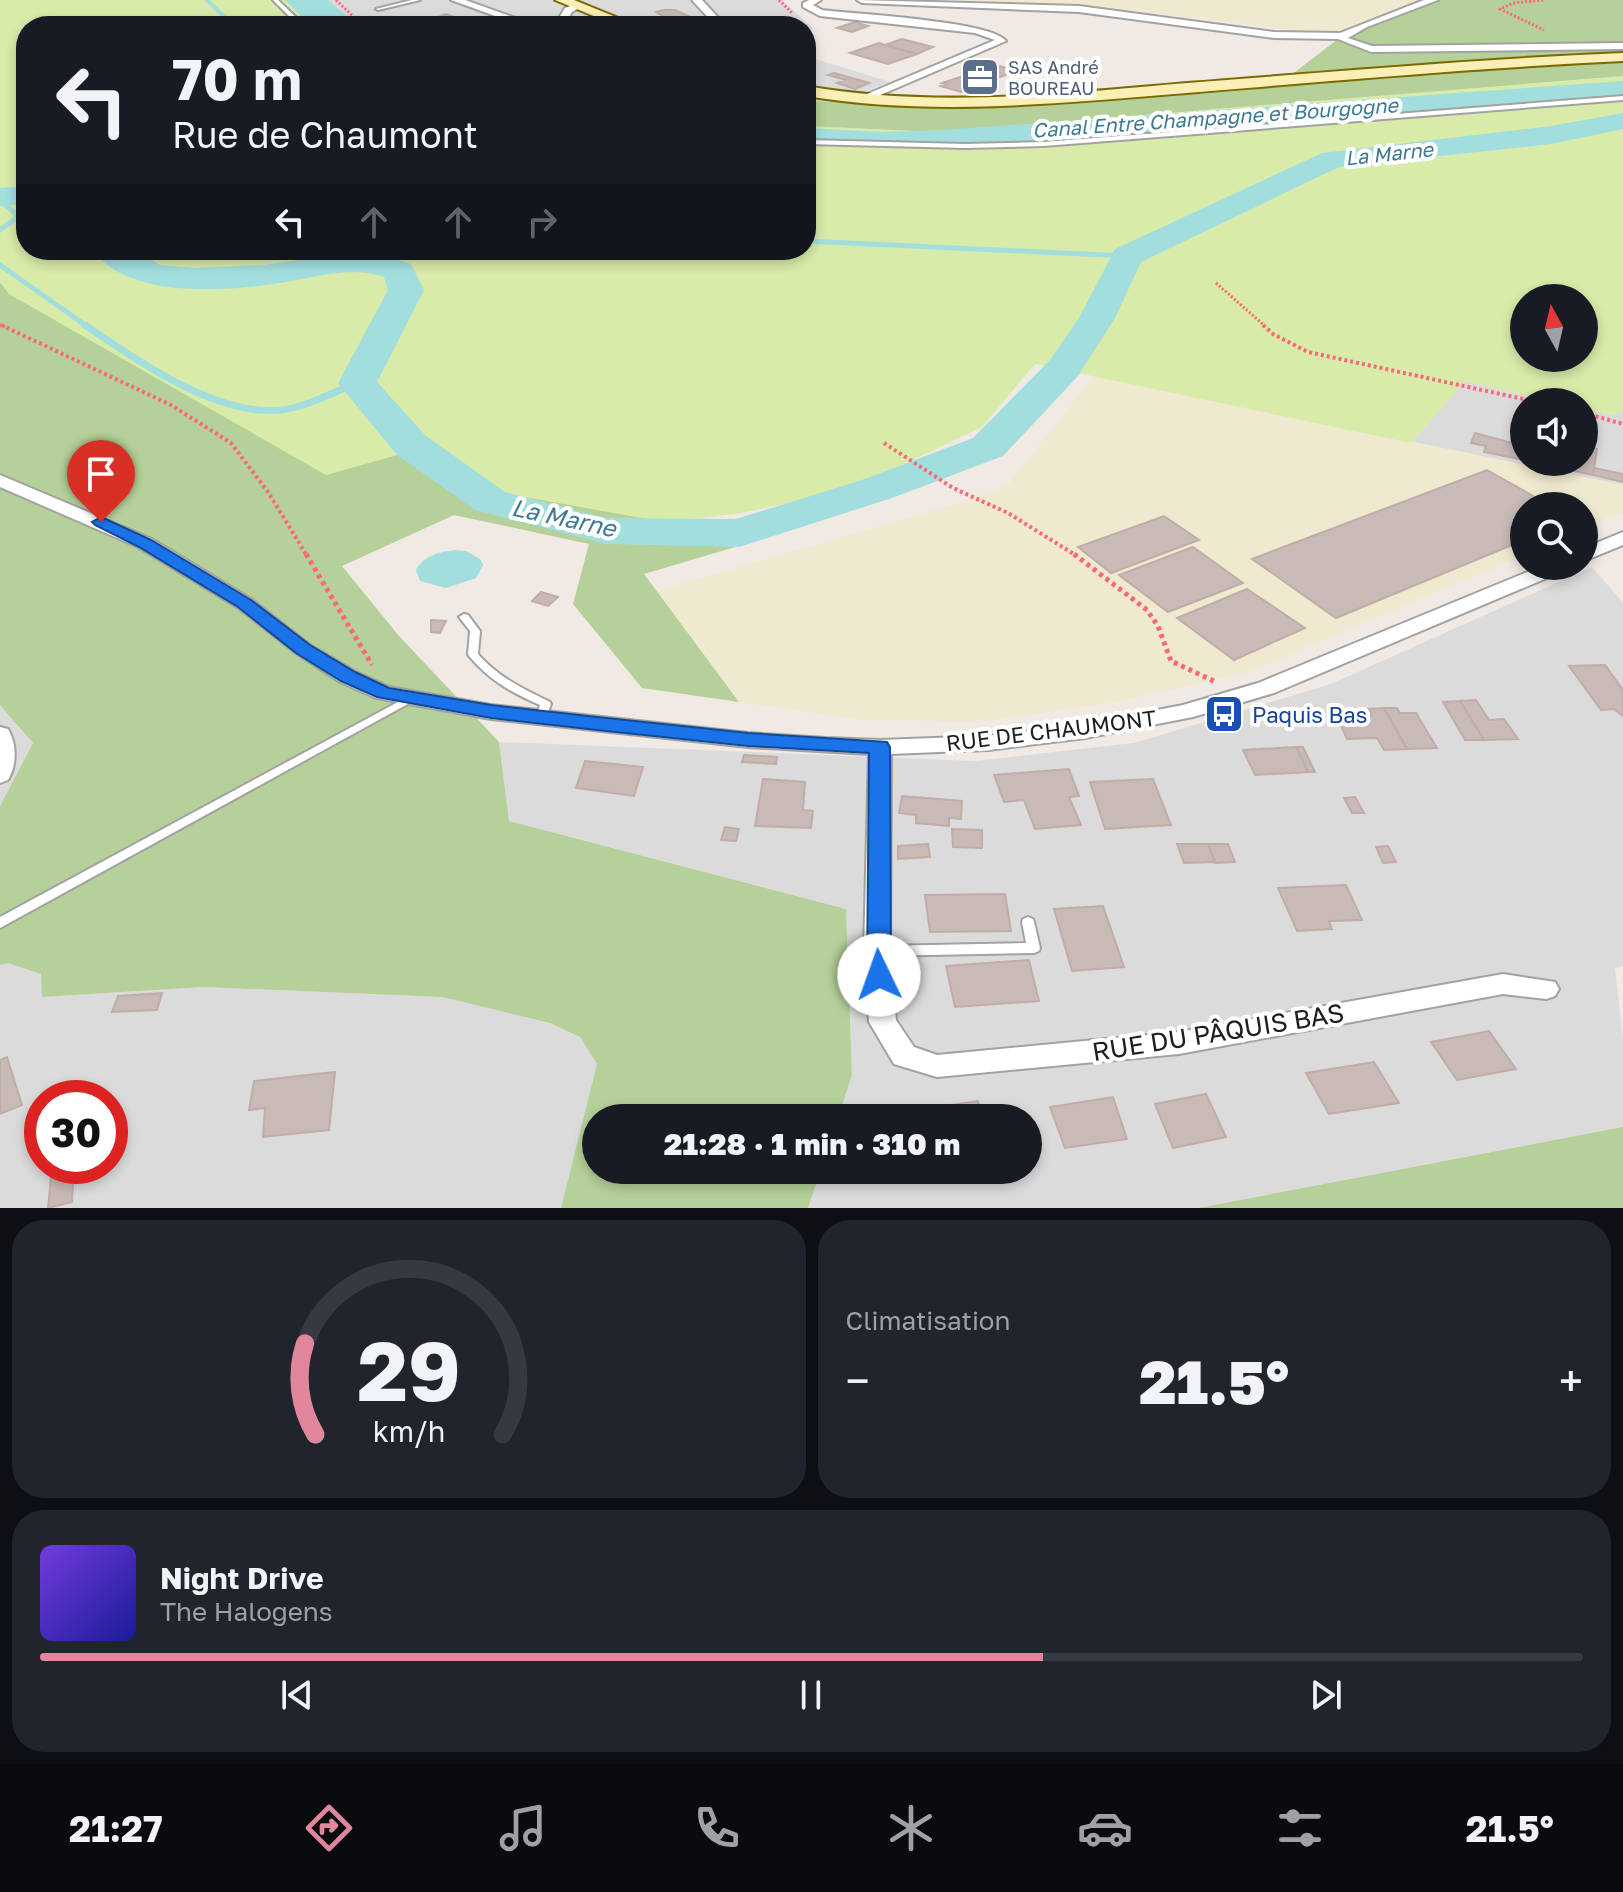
<!DOCTYPE html>
<html lang="fr">
<head>
<meta charset="utf-8">
<style>
  :root { --surface:#171b24; --page:#20242c; --text:#f1f3f6; --muted:#9ea1a6; --line:#363941; --accent:#e1869c }
  body { margin:0; font-family:"Golos Text",sans-serif; background:var(--page); color:var(--text); height:100vh; display:flex; flex-direction:column; font-size:30px; white-space:nowrap }
  * { box-sizing:border-box; margin:0 }
  p { font-size:26px; color:var(--muted) }
  .icon { flex:none; width:44px; height:44px; fill:none; stroke:currentColor; stroke-width:2; stroke-linecap:round; stroke-linejoin:round }
  .map { position:relative; height:1208px; overflow:hidden }
  .drawer { display:flex; flex-direction:column; gap:12px; padding:12px; background:#0d0f14; flex:1 }
  .drawer>* { flex:none }
  .guide { position:absolute; left:16px; top:16px; width:800px; height:244px; border-radius:32px; box-shadow:0 4px 12px #0003; background:#171b24; color:var(--text); overflow:hidden }
  .needle { width:52px; rotate:352deg }
  .tools { position:absolute; left:1510px; top:284px; display:grid; gap:16px }
  .tools a { display:grid; place-items:center; width:88px; height:88px; border-radius:50%; background:var(--surface); box-shadow:0 4px 12px #0003; font-size:40px }
  .speed { position:absolute; left:24px; top:1080px; display:flex; gap:16px; font-size:40px; font-weight:700; text-align:center }
  .speed>* { display:grid; place-content:center; width:104px; height:104px; border-radius:50%; background:var(--surface); box-shadow:0 4px 12px #0003; line-height:1 }
  .speed .limit { border:12px solid #d22; background:#fff; color:#111 }
  .pin { position:absolute; display:grid; place-items:center; width:68px; height:68px; color:#fff; margin:-82px -34px; border-radius:50% 50% 50% 0; rotate:-45deg; box-shadow:0 0 8px #0007 }
  .pin .icon { rotate:45deg }
  .me { position:absolute; width:88px; margin:-44px; rotate:357deg; stroke-linejoin:round; filter:drop-shadow(0 0 6px #0008) }
  .turn { display:flex; align-items:center; gap:28px; height:168px; padding:0 24px; font-size:36px }
  .turn .icon { width:104px; height:104px; stroke-width:2.5 }
  .turn b { display:block; font-size:56px; line-height:68px }
  .lanes { display:flex; align-items:center; height:76px; padding:0 24px; background:#0003; justify-content:center; gap:40px; direction:ltr }
  .lanes .off { opacity:.35 }
  .big { font-size:60px; font-weight:800; line-height:1.1 }
  .drawer .tile { flex:1; display:flex; flex-direction:column; justify-content:center; gap:12px; min-width:0; padding:0 28px; border-radius:32px; background:var(--page) }
  .drawer .dial { align-items:center; gap:0 }
  .dial svg { height:208px; overflow:visible; fill:none; stroke:var(--line); stroke-width:7; stroke-linecap:round; text-anchor:middle }
  .dial text { fill:var(--text); stroke:none }
  .song { display:flex; align-items:center; gap:24px }
  .cover { width:96px; height:96px; border-radius:12px; background:linear-gradient(135deg,hsl(260 70% 55%),hsl(240 70% 35%)) }
  .played { height:8px; border-radius:4px; background:linear-gradient(90deg,var(--accent) 65%,var(--line) 65%) }
  .keys { display:flex; justify-content:space-around; direction:ltr }
  .heat { display:flex; justify-content:space-between; align-items:center; font-size:44px; direction:ltr }
  .drawer .tiles { flex:1; display:grid; gap:12px; grid-template-columns:1fr 1fr }
  .tile:last-child { grid-column:span 2 }
  .trip { position:absolute; left:582px; top:1104px; width:460px; height:80px; border-radius:40px; background:var(--surface); box-shadow:0 4px 12px #0003; font-weight:800; line-height:80px; text-align:center }
  .menu { display:flex; height:128px; justify-content:space-around; align-items:center; background:#090b0e; color:var(--muted) }
  .menu .icon { width:56px; height:56px }
  .menu .current { color:var(--accent) }
  .menu b { font-size:36px; color:var(--text) }
  .map>svg:first-child { display:block }
  .residential { fill:#dcdbdc; fill-rule:evenodd }
  .farmland { fill:#efeacf }
  .grass { fill:#d8eba9; fill-rule:evenodd }
  .forest { fill:#b5d098 }
  .water { fill:#a3dede }
  .lines { fill:none; stroke-linecap:round; stroke-linejoin:round }
  .stream-far2 { stroke:#a3dede; stroke-width:4 }
  .stream-far1 { stroke:#a3dede; stroke-width:5 }
  .stream { stroke:#a3dede; stroke-width:7 }
  .river { fill:#a3dede; fill-rule:evenodd }
  .building { fill:#c7bab7; stroke:#c2aca6; stroke-width:2 }
  .lane-casing { stroke:#a2a2a2; stroke-width:4 }
  .street-casing { stroke:#a2a2a2; stroke-width:4 }
  .secondary-casing { stroke:#796b02; stroke-width:4 }
  .path-far2 { stroke:#fd6879; stroke-width:3; stroke-dasharray:2 2; stroke-linecap:butt }
  .path-far1 { stroke:#fd6879; stroke-width:4; stroke-dasharray:3 3; stroke-linecap:butt }
  .path { stroke:#fd6879; stroke-width:5; stroke-dasharray:4 4; stroke-linecap:butt }
  .lane { fill:#fff; fill-rule:evenodd }
  .street { fill:#fff; fill-rule:evenodd }
  .secondary { fill:#fbefb7; fill-rule:evenodd }
  .route { fill:#1a73e8; stroke:#114b97; stroke-width:2 }
  .labels { text-anchor:middle; dominant-baseline:central; stroke-width:8; stroke-linejoin:round; paint-order:stroke }
  .far-service-label { font-size:18px; fill:#4e5e75; stroke:#fff; text-anchor:start }
  .far-water-label { font-size:20px; font-style:italic; fill:#3d7a91; stroke:#fff }
  .transit-label { font-size:22px; fill:#164399; stroke:#fff; text-anchor:start }
  .street-label { font-size:22px; fill:#1e1e1e; stroke:#fff }
  .water-label { font-size:24px; font-style:italic; fill:#3d7a91; stroke:#fff }
  .near-street-label { font-size:26px; fill:#1e1e1e; stroke:#fff }
</style>
</head>
<body>
<div class="map">
<svg width="1623" height="1208" viewBox="0 0 1623 1208">
  <rect width="100%" height="100%" fill="#f0e9e4"/>
  <path class="residential" d="M290,0H782L813,28L806,30V26H334Z
    M806,56L890,82L837,102L806,101Z
    M1465,381L1555,402H1524V462H1584V409L1611,415L1623,411V485L1411,443Z
    M1592,567L1623,603V966L1615,968L1623,1041V1127L1198,1208H808L821,1170H1028V1118H838L852,1075L846,909L509,821L499,742L975,761L1134,743L1331,684Z
    M0,705L33,743L0,806Z
    M8,963L41,974L43,997L204,987L442,997L550,1023L580,1037L597,1064L561,1208H0V965ZM42,1098H110V1166H42Z"/>
  <path class="farmland" d="M938,0H1433L1342,36L1088,5Z
    M1094,376L1623,485V513L1584,529V506H1524V555L1249,672L1121,701L980,722L855,719L739,702L656,591L953,505L1007,486Z"/>
  <path class="grass" d="M0,0H290L334,26H26V250H806V126L936,132L1623,76V411L1611,415L1584,409V402H1555L1465,381L1411,443L1035,364L982,427L847,491L736,514L664,522L503,493L437,444L326,476L8,294L0,281ZM1524,298H1584V358H1524Z"/>
  <path class="forest" d="M1433,0H1623V76L936,132L806,126V101L991,107L1282,82L1342,36Z
    M0,282L9,294L326,475L437,444L503,493L664,522L735,547L644,574L739,702L642,688L573,604L589,544L454,515L342,566L399,636L499,742L509,821L846,909L852,1075L838,1118H596V1170H821L808,1208H561L597,1064L580,1037L550,1023L442,997L204,987L42,997L41,974L8,963L0,965V806L33,743L0,705Z
    M1623,1127V1208H1198Z"/>
  <path class="water" d="M285,0H328L359,26H311Z
    M1623,81V96L1065,140L1000,145L806,141V128L883,132L942,130Z
    M456,550L466,551L480,559L483,565L476,578L446,588L420,581L416,570C424,555 440,552 456,550Z"/>
  <g class="lines">
    <path class="stream-far2" d="M207,0L234,26"/>
    <path class="stream-far1" d="M0,201L19,216L0,230
      M806,241L1127,256
      M0,265L88,327"/>
    <path class="stream" d="M85,325C136,360 217,417 281,410C307,407 333,392 357,383"/>
    <path class="river" d="M1623,113V129L1551,144L1339,167L1141,262L1115,318L1078,376L1003,456L892,498L739,547L606,544L475,510L396,454L338,383L388,290L384,277C351,265 314,278 280,283C228,291 128,300 93,250H133L160,265L194,268L264,265L354,252L384,255L411,264L424,290L377,382L426,436L505,492L606,518L736,519L862,480L973,438L1050,360L1079,318L1115,249L1322,153L1551,126Z
      M26,186V204L0,206V188Z"/>
  </g>
  <path class="building" d="M664,10H675L690,17L670,20L656,12Z
    M446,14L459,19L436,24L427,21Z
    M855,22L868,26L852,32L837,28Z
    M902,39L933,47L917,54L885,45Z
    M879,43L885,45L917,54L888,64L850,53Z
    M996,65L1016,71L961,92L941,86L946,84L942,83Z
    M834,73L869,83L855,89L837,83L846,80L828,75Z
    M1475,433L1523,446L1520,459L1484,452L1486,446L1471,443Z
    M1584,446L1597,449L1593,475L1556,467L1557,462H1584Z
    M1594,468L1623,474V482L1593,475Z
    M1487,470L1551,506H1524V540L1336,618L1252,559Z
    M1164,516L1199,540L1111,573L1078,547Z
    M1193,547L1243,583L1168,612L1119,575Z
    M1247,589L1305,628L1234,660L1177,618Z
    M541,592L558,597L548,606L532,601Z
    M431,620L446,621L440,633L431,632Z
    M1605,665L1623,690V716L1614,709L1601,710L1569,666Z
    M1476,700L1489,720L1504,719L1518,739L1484,740L1460,701Z
    M1460,701L1484,740H1465L1443,702Z
    M1384,708L1407,749L1384,750L1377,738L1347,739L1337,717L1372,715L1369,709Z
    M1384,708H1397L1400,713H1416L1437,748L1407,749Z
    M1296,747H1303L1315,772H1308Z
    M1296,747L1308,772L1255,775L1243,750Z
    M744,755L777,757L776,764L742,762Z
    M585,761L643,767L634,796L576,788Z
    M1069,769L1079,796L1069,797L1081,825L1035,829L1024,800L1004,802L994,775Z
    M763,779L805,782L803,810L813,811L811,828L755,826Z
    M1153,779L1171,825L1105,829L1090,782Z
    M902,796L962,801L961,819L949,818V826L916,823V815L899,813Z
    M1355,797L1364,813H1352L1344,798Z
    M725,827L739,829L736,841L721,840Z
    M952,829L982,830V848L953,847Z
    M928,844L930,857L898,859V846Z
    M1177,844H1208L1215,862L1184,863Z
    M1208,844H1228L1235,862L1215,863Z
    M1388,846L1396,862L1383,863L1376,847Z
    M1346,885L1362,920L1329,921L1332,929L1297,931L1278,888Z
    M1005,894L1011,931L930,932L925,895Z
    M1103,906L1124,967L1072,971L1054,909Z
    M1029,960L1039,1001L955,1007L946,966Z
    M162,993L157,1010L112,1012L118,996Z
    M1489,1031L1516,1069L1457,1080L1431,1042Z
    M7,1057L22,1105L0,1114V1060Z
    M1374,1062L1399,1103L1329,1114L1306,1073Z
    M335,1072L329,1130L263,1137L265,1108L249,1110L254,1081Z
    M1206,1094L1226,1137L1173,1148L1155,1104Z
    M1113,1097L1127,1139L1065,1148L1050,1107Z
    M978,1101L984,1118H911L909,1111Z
    M52,1166H74L72,1202L48,1208Z"/>
  <g class="lines">
    <g class="lane-casing">
      <path id="lane" d="M273,0H278L305,26H299Z
        M412,0H420L378,10L376,9Z
        M1623,96V100L1044,146L965,148L806,144V140L965,144L1044,142Z
        M464,614L468,615L480,631L478,654C498,677 523,689 550,702L551,704L545,720L541,721L536,717L540,705C512,693 489,680 469,656L468,654L470,631L459,617Z
        M411,695L415,696L416,698L415,700L0,928V917Z
        M1028,917L1033,919L1034,922L1040,948L1039,951L1034,953L879,956L874,955L873,951L874,947L879,946L1026,943L1022,922L1023,919Z"/>
    </g>
    <g class="street-casing">
      <path id="street" d="M451,0H465L538,26H523Z
        M692,0H702L726,26H716Z
        M809,0H821L813,5L822,10C853,14 992,21 1006,41L864,102L858,99L860,97L995,40L975,33L820,16L803,7V3Z
        M857,0L1079,6L1274,32L1340,33L1424,0H1438L1367,27L1348,38L1372,46L1623,43V49L1371,52L1338,39L1274,38L1079,12L862,3Z
        M578,3L583,6L572,12L564,26H554L565,8Z
        M0,475L152,539L251,599L310,645L356,672L389,687L491,705L748,733L826,738L880,740L988,736L1085,724L1183,705L1258,683L1542,566H1569L1566,570L1274,693L1193,717L1085,738L988,750L891,754L890,951L896,1020L914,1047L937,1055L1179,1032L1503,974L1555,982L1559,989L1555,996L1546,999L1503,994L1179,1054L937,1077L894,1064L869,1022L864,951L869,754L748,747L491,719L376,698L340,682L296,653L237,607L138,547L0,487Z
        M1623,532V545L1584,561V548Z
        M0,727L8,729C17,744 17,765 8,780L0,783Z"/>
    </g>
    <g class="secondary-casing">
      <path id="secondary" d="M555,0H574L638,26H618Z
        M1623,53V61C1477,68 1332,81 1187,93C1059,103 934,117 806,96V86C934,108 1059,94 1187,83C1332,72 1477,59 1623,53Z"/>
    </g>
    <path class="path-far2" d="M336,0L356,19L372,26
      M779,0L793,14
      M1543,0L1513,3L1500,9L1544,30
      M1216,283L1266,327
      M0,325L5,327"/>
    <path class="path-far1" d="M1,325L171,405L231,443L268,492L307,556
      M1263,325L1273,334L1308,352L1537,402
      M1584,413L1623,424
      M884,443L953,488L1008,513L1077,556"/>
    <path class="path" d="M306,554L372,665
      M1074,554L1147,610L1158,626L1171,661L1216,682"/>
    <use href="#lane" class="lane"/>
    <use href="#street" class="street"/>
    <use href="#secondary" class="secondary"/>
  </g>
  <path class="route" d="M101,517L151,540L251,600L310,645L355,672L389,688L491,705L597,717L748,733L887,742L890,747L891,975L888,981L879,984L871,981L867,975L869,753L748,746L597,730L491,718L377,697L341,681L296,653L238,607L139,547L95,525L92,522Z"/>
  <defs>
    <g id="office-square" transform="scale(2)"><rect x="-9" y="-9" width="18" height="18" rx="4" fill="#5c6f8a" stroke="#fff"/><path d="M-6-3h4V-5.5h4V-3h4V5H-6ZM-1-4.5V-3h2v-1.5ZM-6 0V1H6V0Z" fill="#fff"/></g>
    <g id="bus-square" transform="scale(2)"><rect x="-9" y="-9" width="18" height="18" rx="4" fill="#1a4fb4" stroke="#fff"/><path d="M-5-6H5V4H4V6H2V4H-2V6H-4V4H-5ZM-3.5-4V0h7V-4ZM-3.5 1.2v1.5H-2V1.2ZM2 1.2v1.5H3.5V1.2Z" fill="#fff"/></g>
  </defs>
  <g fill-rule="evenodd">
    <use href="#office-square" x="980" y="77"/>
    <use href="#bus-square" x="1224" y="714"/>
  </g>
  <g class="labels">
    <g class="far-service-label">
      <text x="1008" y="67">SAS André<tspan x="1008" dy="21">BOUREAU</tspan></text>
    </g>
    <g class="far-water-label">
      <text transform="translate(1215 117) rotate(-4)">Canal Entre Champagne et Bourgogne</text>
      <text transform="translate(1389 153) rotate(-6)">La Marne</text>
    </g>
    <g class="transit-label">
      <text x="1252" y="714">Paquis Bas</text>
    </g>
    <g class="street-label">
      <text transform="translate(1051 730) rotate(-7)">RUE DE CHAUMONT</text>
    </g>
    <g class="water-label">
      <text transform="translate(564 517) rotate(12)">La Marne</text>
    </g>
    <g class="near-street-label">
      <text transform="translate(1218 1032) rotate(-9)">RUE DU PÂQUIS BAS</text>
    </g>
  </g>
</svg>
<div class="tools">
<a><svg class="needle" viewBox="-14 -14 28 28"><path d="M0-13l5 13h-10z" fill="#e53935"/><path d="M0 13l5-13h-10z" fill="#9ea1a6"/></svg></a>
<a><svg class="icon" aria-label="sound" viewBox="0 0 24 24"><path d="M4 9h4l5-4v14l-5-4H4zM17 9q2 3 0 6"/></svg></a>
<a><svg class="icon" aria-label="search" viewBox="0 0 24 24"><circle cx="10" cy="10" r="6"/><path d="M15 15l6 6"/></svg></a>
</div>
<div class="speed"><div class="limit">30</div></div>
<div class="pin" style="left:101px;top:522px;background:#d93025"><svg class="icon" aria-label="arrive" viewBox="0 0 24 24"><path d="M6 21V4h12l-3 4 3 4H6"/></svg></div>
<svg class="me" style="left:879px;top:975px" viewBox="-20 -20 40 40"><circle r="19" fill="#fff"/><path d="M0-13L10 11 0 6-10 11z" fill="#1a73e8"/></svg>
<div class="trip">21:28 · 1 min · 310 m</div>
<div class="guide">
<div class="turn"><svg class="icon" aria-label="left" viewBox="0 0 24 24"><path d="M17 20v-9H6M10 6l-5 5 5 5"/></svg><div><b>70 m</b>Rue de Chaumont</div></div>
<div class="lanes"><svg class="icon" aria-label="left" viewBox="0 0 24 24"><path d="M17 20v-9H6M10 6l-5 5 5 5"/></svg><svg class="icon off" aria-label="ahead" viewBox="0 0 24 24"><path d="M12 20V5M6 11l6-6 6 6"/></svg><svg class="icon off" aria-label="ahead" viewBox="0 0 24 24"><path d="M12 20V5M6 11l6-6 6 6"/></svg><svg class="icon off" aria-label="right" viewBox="0 0 24 24"><path d="M7 20v-9h11M14 6l5 5-5 5"/></svg></div>
</div>
</div>
<section class="drawer">
<div class="tiles">
<div class="tile dial"><svg viewBox="0 0 100 80">
<path d="M14 69A42 42 0 1 1 86 69"/>
<path d="M14 69A42 42 0 0 1 10 34" stroke="#e1869c"/>
<text x="50" y="56" font-size="32" font-weight="700">29</text>
<text x="50" y="72" font-size="11">km/h</text>
</svg></div>
<div class="tile"><p>Climatisation</p>
<div class="heat"><a>−</a><b class="big">21.5°</b><a>+</a></div>
</div>
<div class="tile">
<div class="song"><i class="cover"></i><div><b>Night Drive</b><p>The Halogens</p></div></div>
<div class="played"></div>
<div class="keys"><svg class="icon" aria-label="previous" viewBox="0 0 24 24"><path d="M18 5L8 12l10 7zM5 5v14"/></svg><svg class="icon" aria-label="pause" viewBox="0 0 24 24"><path d="M8 5v14M16 5v14"/></svg><svg class="icon" aria-label="next" viewBox="0 0 24 24"><path d="M6 5l10 7-10 7zM19 5v14"/></svg></div>
</div>
</div>
</section>
<nav class="menu">
<b>21:27</b>
<svg class="icon current" aria-label="directions" viewBox="0 0 24 24"><path d="M12 3l9 9-9 9-9-9zM9 14v-3h6M13 9l2 2-2 2"/></svg>
<svg class="icon" aria-label="music" viewBox="0 0 24 24"><path d="M9 18V5l10-2v13"/><circle cx="6" cy="18" r="3"/><circle cx="16" cy="16" r="3"/></svg>
<svg class="icon" aria-label="phone" viewBox="0 0 24 24"><path d="M5 4h4l2 5-3 2q2 4 5 5l2-3 5 2v4C11 20 4 13 5 4z"/></svg>
<svg class="icon" aria-label="climate" viewBox="0 0 24 24"><path d="M12 3v18M4 7l16 10M4 17L20 7"/></svg>
<svg class="icon" aria-label="car" viewBox="0 0 24 24"><path d="M5 17H2v-5l4-1 3-4h7l3 4 3 1v5h-3M9 17h6M6 11h13"/><circle cx="7" cy="17" r="2"/><circle cx="17" cy="17" r="2"/></svg>
<svg class="icon" aria-label="filters" viewBox="0 0 24 24"><path d="M4 7h16M4 17h16"/><circle cx="9" cy="7" r="2"/><circle cx="15" cy="17" r="2"/></svg>
<b>21.5°</b>
</nav>
</body>
</html>
